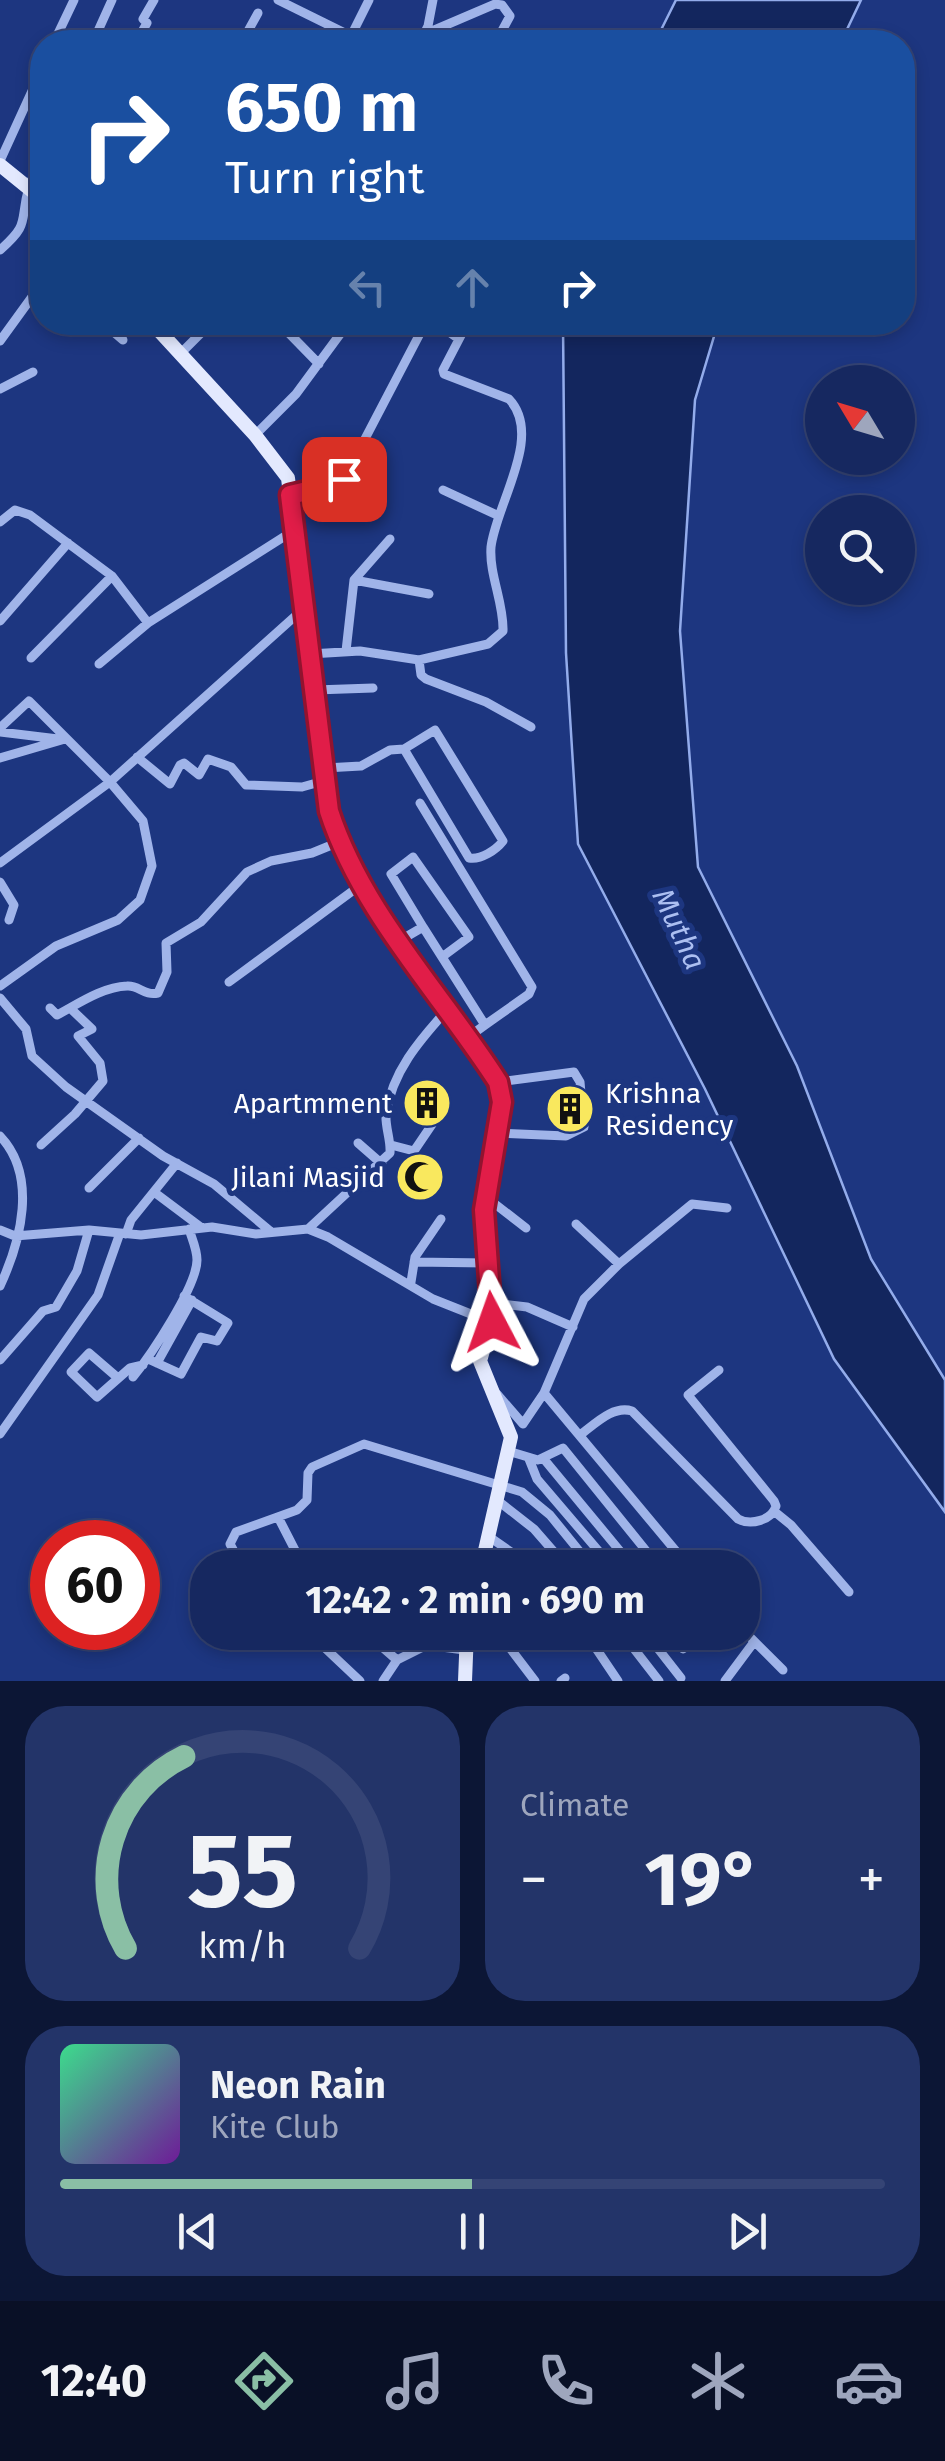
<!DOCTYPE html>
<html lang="en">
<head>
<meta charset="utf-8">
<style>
  :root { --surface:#162860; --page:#233469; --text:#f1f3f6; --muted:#9ea6bd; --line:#354475; --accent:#8abfa5 }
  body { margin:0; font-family:"Fira Sans",sans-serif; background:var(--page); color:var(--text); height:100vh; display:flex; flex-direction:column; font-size:38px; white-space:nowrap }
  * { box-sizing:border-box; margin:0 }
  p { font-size:32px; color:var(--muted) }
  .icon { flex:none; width:55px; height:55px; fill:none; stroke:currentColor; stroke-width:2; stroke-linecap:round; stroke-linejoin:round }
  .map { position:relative; height:1681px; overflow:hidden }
  .panel { display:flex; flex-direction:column; gap:25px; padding:25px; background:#0c1635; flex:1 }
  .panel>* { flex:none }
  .hud { position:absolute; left:30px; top:30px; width:885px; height:305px; border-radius:40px; box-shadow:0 5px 15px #0003,0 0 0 2px var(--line); background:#1a4fa0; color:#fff; overflow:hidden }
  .needle { width:65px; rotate:308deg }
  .controls { position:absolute; left:805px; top:365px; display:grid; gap:20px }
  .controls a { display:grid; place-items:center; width:110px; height:110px; border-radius:50%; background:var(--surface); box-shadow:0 5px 15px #0003,0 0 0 2px var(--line); font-size:50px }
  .speed { position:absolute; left:30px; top:1520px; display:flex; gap:20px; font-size:50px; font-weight:700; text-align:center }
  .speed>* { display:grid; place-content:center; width:130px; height:130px; border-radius:50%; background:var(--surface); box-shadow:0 5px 15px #0003,0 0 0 2px var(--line); line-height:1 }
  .speed .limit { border:15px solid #d22; background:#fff; color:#111 }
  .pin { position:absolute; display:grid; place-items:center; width:85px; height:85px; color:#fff; margin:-42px; border-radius:20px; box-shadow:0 5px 15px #0006 }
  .me { position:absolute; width:110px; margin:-55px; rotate:356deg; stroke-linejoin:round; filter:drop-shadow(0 0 8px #0008) }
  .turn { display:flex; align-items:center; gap:35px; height:210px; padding:0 30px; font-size:45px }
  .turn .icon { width:130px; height:130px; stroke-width:2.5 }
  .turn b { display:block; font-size:70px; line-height:85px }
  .lanes { display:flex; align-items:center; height:95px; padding:0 30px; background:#0003; justify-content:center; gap:50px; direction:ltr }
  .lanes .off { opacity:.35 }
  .big { font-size:75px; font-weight:700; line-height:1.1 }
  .panel .widget { flex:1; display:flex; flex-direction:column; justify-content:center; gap:15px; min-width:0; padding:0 35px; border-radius:40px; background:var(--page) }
  .panel .dial { align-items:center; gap:0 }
  .dial svg { height:260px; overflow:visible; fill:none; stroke:var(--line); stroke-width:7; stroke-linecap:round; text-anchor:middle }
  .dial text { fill:var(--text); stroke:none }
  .song { display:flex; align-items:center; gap:30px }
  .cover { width:120px; height:120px; border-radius:15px; background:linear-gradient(135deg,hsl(150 70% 55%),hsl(280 70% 35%)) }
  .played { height:10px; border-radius:5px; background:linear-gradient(90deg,var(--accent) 50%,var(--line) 50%) }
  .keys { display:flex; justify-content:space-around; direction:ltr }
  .heat { display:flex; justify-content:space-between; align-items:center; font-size:55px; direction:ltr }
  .panel .tiles { flex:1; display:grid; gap:25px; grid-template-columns:1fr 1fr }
  .widget:last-child { grid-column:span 2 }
  .trip { position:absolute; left:190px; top:1550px; width:570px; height:100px; border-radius:40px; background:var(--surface); box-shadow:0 5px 15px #0003,0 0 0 2px var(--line); font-weight:700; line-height:100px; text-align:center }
  .dock { display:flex; height:160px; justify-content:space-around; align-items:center; background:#091026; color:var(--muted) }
  .dock .icon { width:70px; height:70px }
  .dock .current { color:var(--accent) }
  .dock b { font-size:45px; color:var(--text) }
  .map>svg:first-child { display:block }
  .water { fill:#13265e; stroke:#93aceb; stroke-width:2.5 }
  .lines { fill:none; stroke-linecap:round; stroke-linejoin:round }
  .street { stroke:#a0b4e9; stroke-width:9 }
  .primary { stroke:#e3e9fe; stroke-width:14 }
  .route-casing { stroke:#92132f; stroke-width:25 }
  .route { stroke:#e11d48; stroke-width:18 }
  .labels { text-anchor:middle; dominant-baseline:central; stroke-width:10; stroke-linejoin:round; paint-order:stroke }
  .poi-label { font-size:28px; fill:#fff; stroke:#1d3680; text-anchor:end }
  .water-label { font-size:30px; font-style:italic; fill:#acbff1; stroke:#1d3680 }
</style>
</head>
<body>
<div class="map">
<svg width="945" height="1681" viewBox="0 0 945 1681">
  <rect width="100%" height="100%" fill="#1d3680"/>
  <path class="water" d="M676,0H861L841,42H655Z
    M563,323H718L695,400L680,631L698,867L797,1066L871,1259L945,1380V1512L834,1359L705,1089L578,844L566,653Z"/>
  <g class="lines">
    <path class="street" d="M278,0L351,36L369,0
      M425,34L495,4L502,5L510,16L496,42
      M54,42L74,0
      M93,42L112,0
      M136,42L147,23L143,19L154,0
      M242,42L258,13
      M420,42L428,26L433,0
      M0,161L42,69
      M0,250C31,223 19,222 29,187C32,177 38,167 42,157
      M102,322L123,340
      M278,322L319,364
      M435,322L459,339
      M0,341L37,290L42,294
      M179,355L212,322
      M0,389L33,372
      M255,435L296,394L349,322
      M443,490L499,516
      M290,495L337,484L344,479L426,322
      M0,522L15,510L30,515L112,576L148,623L293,531
      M354,580L429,594
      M0,621L68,543
      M346,651L354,580L390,539
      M310,654L360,651L419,660L488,644L503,631C504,603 489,575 491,547C496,504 544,436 509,399L444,374L443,370L468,322
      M31,658L112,576
      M419,660L421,675L426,679L486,702L531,727
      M99,664L148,623
      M315,690L373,688
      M0,728L29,701L110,782L143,821L152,866L140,900L118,920L56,946L0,986
      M0,732L58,739
      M137,757L170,784L180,765L184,763L199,775L208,759L231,767L246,785L302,787L327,780
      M0,758L65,739
      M325,768L361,766L390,750L404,749L469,858C481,860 496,850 503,841L435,730L404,749
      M420,803L532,987L529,994L485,1025
      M0,863L110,782L302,610
      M0,882L14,905L9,920
      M423,927L391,874L413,857L469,937L442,957
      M399,941L423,927L485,1025L467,1038
      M229,982L362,884
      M0,998L26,1029L32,1056L66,1087L163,1156L214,1184L270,1231
      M50,1008L57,1015C78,1004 102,987 127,986C139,985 144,996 158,993L167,972L166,943L201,922L247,872L271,861L312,853L339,842
      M496,1133L566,1136L584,1127L580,1082L574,1072L498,1082
      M0,1136C38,1176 21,1241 0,1286
      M358,1143L382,1164
      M41,1145L75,1114L103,1081L100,1063L78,1036L92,1029L70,1008
      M391,1145L414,1151L433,1123
      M89,1188L139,1138
      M154,1192L202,1228
      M486,1197L526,1228
      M576,1224L619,1264
      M308,1229L328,1237L433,1299L491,1322
      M0,1230L15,1236L89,1230L141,1235L212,1227L256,1234L308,1229L390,1153C391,1140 385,1127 386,1114C392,1072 419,1041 446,1011
      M126,1234L131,1220L177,1163
      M414,1262L487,1263
      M411,1282L415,1257L441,1219
      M492,1303L527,1307L573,1327
      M148,1359L181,1374L201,1337L217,1341L228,1323L184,1296
      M0,1360L43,1311L56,1307L77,1271L89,1230
      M157,1363L192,1300
      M133,1377C151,1355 197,1286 197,1260C197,1249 192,1239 189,1229
      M118,1378L89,1353L71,1372L97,1397L130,1368L143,1365
      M497,1394L523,1424L544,1393
      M0,1434L98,1295L120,1233
      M580,1435C595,1424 613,1405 632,1411L738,1519C751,1526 772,1520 776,1506L774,1501L688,1395L719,1370
      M508,1451L538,1460L563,1448L660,1568
      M543,1458L634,1568
      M529,1459L537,1479L613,1568
      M497,1500L534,1529L568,1568
      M775,1512L791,1525L849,1592
      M278,1517L296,1552L311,1568
      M488,1536L534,1568
      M231,1568L236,1555L230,1544L236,1532L297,1510L307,1500L308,1473L312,1467L364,1444L522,1492L550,1515L593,1568
      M690,1568L544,1393L584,1299L619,1264L692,1204L727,1208
      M205,1603L208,1599
      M742,1629L783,1670
      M308,1632L360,1681
      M365,1632L397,1660L383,1681
      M585,1632L618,1681
      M621,1632L659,1681
      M645,1632L681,1678
      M669,1632L678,1643
      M500,1635L535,1681
      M683,1649L698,1632
      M397,1660L427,1645L464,1650
      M561,1681L565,1678
      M725,1681L754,1642"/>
    <path class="primary" d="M0,165L42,199
      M151,322L255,435L288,478L329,811L339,842L362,884L446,1011L480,1053L498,1082L503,1103L484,1210L492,1303L491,1322L480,1361L511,1437L481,1568
      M465,1681L467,1632"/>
  </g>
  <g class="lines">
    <g class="route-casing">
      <path id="route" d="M344,479L337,484L290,495L329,811C362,913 441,993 498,1082L502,1102L484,1210L492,1322"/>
    </g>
    <use href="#route" class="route"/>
  </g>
  <defs>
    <g id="building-disc" transform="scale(2.5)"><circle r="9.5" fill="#f9e85e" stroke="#1d3680"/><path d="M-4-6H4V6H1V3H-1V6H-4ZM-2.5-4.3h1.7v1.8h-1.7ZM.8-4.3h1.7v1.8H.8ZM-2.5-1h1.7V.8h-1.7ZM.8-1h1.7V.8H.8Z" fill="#111"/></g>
    <g id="mosque-disc" transform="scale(2.5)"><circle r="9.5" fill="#f9e85e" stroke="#1d3680"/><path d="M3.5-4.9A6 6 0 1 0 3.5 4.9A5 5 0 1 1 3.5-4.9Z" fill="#111"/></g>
  </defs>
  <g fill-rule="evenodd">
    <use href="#building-disc" x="427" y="1103"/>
    <use href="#building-disc" x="570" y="1109"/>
    <use href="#mosque-disc" x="420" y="1177"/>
  </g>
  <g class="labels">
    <g class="poi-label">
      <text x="605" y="1093" text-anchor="start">Krishna<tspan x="605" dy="32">Residency</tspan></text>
      <text x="392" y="1103">Apartmment</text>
      <text x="385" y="1177">Jilani Masjid</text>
    </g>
    <g class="water-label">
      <text transform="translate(679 929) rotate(65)">Mutha</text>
    </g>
  </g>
</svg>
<div class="controls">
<a><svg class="needle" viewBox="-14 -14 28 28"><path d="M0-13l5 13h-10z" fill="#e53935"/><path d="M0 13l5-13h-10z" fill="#9ea6bd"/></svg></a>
<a><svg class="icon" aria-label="search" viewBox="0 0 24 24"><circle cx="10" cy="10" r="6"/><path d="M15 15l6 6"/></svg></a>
</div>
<div class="speed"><div class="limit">60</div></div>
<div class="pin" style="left:344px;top:479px;background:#d93025"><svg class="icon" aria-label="arrive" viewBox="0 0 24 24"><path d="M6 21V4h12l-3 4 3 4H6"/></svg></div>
<svg class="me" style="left:492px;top:1322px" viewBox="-20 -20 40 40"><path d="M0-17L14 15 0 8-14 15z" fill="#e11d48" stroke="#fff" stroke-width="4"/></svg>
<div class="trip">12:42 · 2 min · 690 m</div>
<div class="hud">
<div class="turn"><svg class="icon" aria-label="right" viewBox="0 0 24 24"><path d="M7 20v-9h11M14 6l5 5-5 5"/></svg><div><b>650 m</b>Turn right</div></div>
<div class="lanes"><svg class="icon off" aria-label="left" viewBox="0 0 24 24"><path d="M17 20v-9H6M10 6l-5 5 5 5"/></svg><svg class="icon off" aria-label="ahead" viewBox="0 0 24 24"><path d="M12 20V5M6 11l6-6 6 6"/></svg><svg class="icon" aria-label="right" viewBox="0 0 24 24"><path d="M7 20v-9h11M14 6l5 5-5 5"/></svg></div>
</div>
</div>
<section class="panel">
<div class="tiles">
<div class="widget dial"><svg viewBox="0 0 100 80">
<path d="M14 69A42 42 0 1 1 86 69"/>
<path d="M14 69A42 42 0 0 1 32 10" stroke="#8abfa5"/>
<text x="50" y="56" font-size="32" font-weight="700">55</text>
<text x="50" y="72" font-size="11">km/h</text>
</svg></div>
<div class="widget"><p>Climate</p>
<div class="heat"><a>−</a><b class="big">19°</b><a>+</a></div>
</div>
<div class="widget">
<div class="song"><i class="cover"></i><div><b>Neon Rain</b><p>Kite Club</p></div></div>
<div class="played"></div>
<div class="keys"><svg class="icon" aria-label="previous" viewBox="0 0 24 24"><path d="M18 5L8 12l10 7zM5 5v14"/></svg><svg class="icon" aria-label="pause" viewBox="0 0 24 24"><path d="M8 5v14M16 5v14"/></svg><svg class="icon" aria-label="next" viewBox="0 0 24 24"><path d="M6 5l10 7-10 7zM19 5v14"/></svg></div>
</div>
</div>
</section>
<nav class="dock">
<b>12:40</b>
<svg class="icon current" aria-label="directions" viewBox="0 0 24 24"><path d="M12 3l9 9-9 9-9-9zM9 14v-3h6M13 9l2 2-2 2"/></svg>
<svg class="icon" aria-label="music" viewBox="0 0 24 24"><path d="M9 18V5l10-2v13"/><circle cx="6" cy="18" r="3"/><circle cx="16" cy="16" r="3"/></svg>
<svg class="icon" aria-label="phone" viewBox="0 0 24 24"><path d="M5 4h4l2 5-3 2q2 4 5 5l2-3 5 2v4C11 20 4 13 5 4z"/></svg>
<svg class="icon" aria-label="climate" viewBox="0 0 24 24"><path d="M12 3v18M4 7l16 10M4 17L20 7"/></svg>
<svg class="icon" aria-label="car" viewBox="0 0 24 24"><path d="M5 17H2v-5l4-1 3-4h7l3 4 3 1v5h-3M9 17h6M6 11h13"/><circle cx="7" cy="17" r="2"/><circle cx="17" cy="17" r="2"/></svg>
</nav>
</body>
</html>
